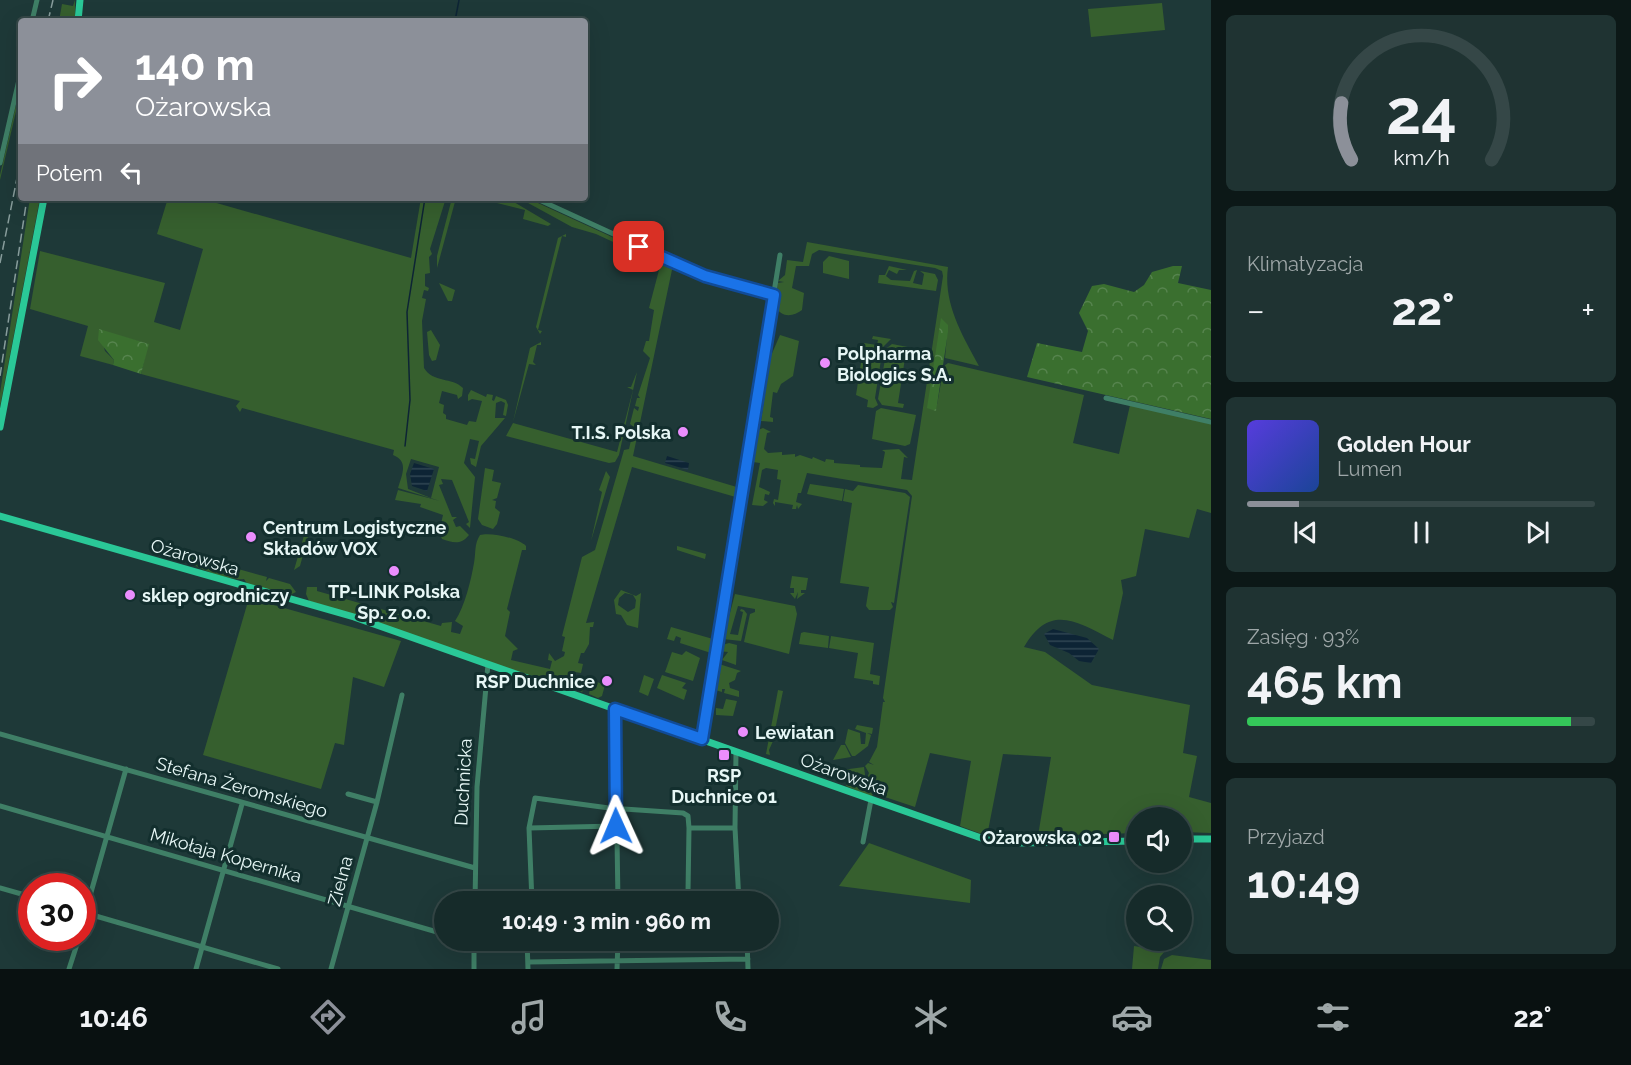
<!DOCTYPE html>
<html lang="pl">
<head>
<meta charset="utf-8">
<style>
  :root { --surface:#162b2a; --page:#1f3332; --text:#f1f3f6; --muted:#9ea7a8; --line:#354747; --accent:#8c9099 }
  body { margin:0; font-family:Raleway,sans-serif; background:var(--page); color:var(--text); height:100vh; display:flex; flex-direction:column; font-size:22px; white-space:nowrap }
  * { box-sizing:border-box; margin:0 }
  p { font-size:20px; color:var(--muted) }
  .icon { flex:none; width:33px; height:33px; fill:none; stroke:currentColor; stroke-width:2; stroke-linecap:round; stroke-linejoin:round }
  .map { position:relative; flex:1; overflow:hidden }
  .details { display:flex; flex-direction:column; gap:15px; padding:15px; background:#0c1817; width:420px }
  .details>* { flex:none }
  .banner { position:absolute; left:18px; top:18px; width:570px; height:183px; border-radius:6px; box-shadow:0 6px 24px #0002,0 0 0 2px var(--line); background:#8c9099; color:#fff; overflow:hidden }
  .tools { position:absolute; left:1126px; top:807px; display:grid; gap:12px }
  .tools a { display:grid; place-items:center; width:66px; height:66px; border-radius:50%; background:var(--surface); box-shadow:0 6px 24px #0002,0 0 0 2px var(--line); font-size:30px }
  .speed { position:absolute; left:18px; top:873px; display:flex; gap:12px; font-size:30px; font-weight:700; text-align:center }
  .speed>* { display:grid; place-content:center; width:78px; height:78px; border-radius:50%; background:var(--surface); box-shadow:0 6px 24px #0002,0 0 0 2px var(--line); line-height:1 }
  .speed .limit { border:9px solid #d22; background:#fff; color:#111 }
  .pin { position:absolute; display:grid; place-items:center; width:51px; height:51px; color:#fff; margin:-26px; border-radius:12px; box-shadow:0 3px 9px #0006 }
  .me { position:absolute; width:66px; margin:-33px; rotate:359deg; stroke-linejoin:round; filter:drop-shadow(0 0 4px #0008) }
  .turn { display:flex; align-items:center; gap:21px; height:126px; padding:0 18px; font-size:27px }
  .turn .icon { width:78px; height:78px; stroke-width:2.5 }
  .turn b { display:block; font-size:42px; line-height:51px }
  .then { display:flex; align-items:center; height:57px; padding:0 18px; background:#0003; gap:12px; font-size:22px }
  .big { font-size:45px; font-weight:700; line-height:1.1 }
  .details .card { flex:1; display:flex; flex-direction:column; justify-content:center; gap:9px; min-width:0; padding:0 21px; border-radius:9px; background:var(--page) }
  .details .dial { align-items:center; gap:0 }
  .dial svg { height:156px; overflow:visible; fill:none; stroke:var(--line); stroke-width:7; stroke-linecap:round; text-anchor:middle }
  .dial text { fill:var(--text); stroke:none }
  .song { display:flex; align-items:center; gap:18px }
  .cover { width:72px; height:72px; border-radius:9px; background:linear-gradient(135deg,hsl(250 70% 55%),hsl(220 70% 35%)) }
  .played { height:6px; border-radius:3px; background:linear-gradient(90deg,var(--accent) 15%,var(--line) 15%) }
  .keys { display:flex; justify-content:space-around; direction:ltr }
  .heat { display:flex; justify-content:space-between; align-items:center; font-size:33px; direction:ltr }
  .charge { height:9px; border-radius:4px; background:linear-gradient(90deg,#34c759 93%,var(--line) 0) }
  .trip { position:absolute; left:434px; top:891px; width:345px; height:60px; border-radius:30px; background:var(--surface); box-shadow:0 6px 24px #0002,0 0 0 2px var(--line); font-weight:700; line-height:60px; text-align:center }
  .tabs { display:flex; height:96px; justify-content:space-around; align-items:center; background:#091111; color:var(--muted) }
  .tabs .icon { width:42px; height:42px }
  .tabs .current { color:var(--accent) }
  .tabs b { font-size:27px; color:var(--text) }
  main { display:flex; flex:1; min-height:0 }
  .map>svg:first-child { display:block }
  .green { fill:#365f2e; fill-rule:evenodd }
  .forest { fill:url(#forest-crowns) }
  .water { fill:url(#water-rules) }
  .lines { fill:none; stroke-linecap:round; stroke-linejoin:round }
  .stream { stroke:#0d2435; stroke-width:1.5 }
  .minor { stroke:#3f7f66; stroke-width:5 }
  .major { stroke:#2ac897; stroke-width:7 }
  .rail { stroke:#889d9c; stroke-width:1.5; stroke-dasharray:9 4.5; stroke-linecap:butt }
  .route-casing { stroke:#114b97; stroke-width:15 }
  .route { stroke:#1a73e8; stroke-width:10 }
  .poi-dot { fill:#ea8dfd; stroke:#132f2e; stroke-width:2 }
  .labels { text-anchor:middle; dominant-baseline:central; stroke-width:6; stroke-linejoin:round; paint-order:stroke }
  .poi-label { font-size:18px; font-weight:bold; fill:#e7f7f6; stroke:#132f2e; text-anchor:start }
  .street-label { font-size:18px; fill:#e7f7f6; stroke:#132f2e }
</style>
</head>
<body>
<main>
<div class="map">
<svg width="1211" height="969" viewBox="0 0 1211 969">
  <defs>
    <pattern id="forest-crowns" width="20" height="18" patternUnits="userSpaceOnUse" patternTransform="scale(1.5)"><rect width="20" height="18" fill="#3a6f2f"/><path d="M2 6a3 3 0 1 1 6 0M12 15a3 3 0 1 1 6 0" fill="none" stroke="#56844e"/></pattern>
    <pattern id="water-rules" width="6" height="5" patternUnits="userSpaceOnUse" patternTransform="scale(1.5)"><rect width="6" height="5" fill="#0d2435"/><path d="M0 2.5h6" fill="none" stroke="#304553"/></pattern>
  </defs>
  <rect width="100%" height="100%" fill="#1e3938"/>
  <path class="green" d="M75,0V21H59L62,4L73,6Z
    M1162,3L1165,30L1091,37L1088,9Z
    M21,83V90L0,180V175Z
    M30,198H40L0,407V393Z
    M168,198H199L411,258L421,198H446L430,249L432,254L429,257L430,273L425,274V286L429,288L428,291L424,290L422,298L426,299L422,321L424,368C433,383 452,377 463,388L462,396L458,399L457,395L442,391L439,403L444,405L443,413L446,415V419L467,425L469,421L476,422L482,401L472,399L468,401V395L471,390L486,397L487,394L493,395L492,400L494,401L496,396L506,400L508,405L506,416L503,415L505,403L501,401L496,403L495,418H505L481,446L476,467L471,464L470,458L475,459L479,441L470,439L464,463L475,477L470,528L466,524L469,522L452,480L441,479L443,484L439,485L452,517H457L453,520L456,527L460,526L469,535C461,545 453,543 442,539L439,532L443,515L420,507L421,504L395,500L398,490L440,501L398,488C402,475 409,461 393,455L394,450L242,408L240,412L236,406L240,401L141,374L148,344L99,330L105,351L114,360L113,365L80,356L88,326L30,309L40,251L165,283L154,322L180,330L203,249L157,234ZM411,459L439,467L431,498L408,489L406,474Z
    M452,198H456L437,268V256Z
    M477,198H507L551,224L548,226L523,219L525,210Z
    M519,198H527L673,265L633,456L740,488L739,498L632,467L586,623L594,622L593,627H590L589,644L584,653H581L578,663L583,664L581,673L575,672L572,684L584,689L582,692L561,682L554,684L309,601L306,594L307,587H317V591L441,626L442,623L452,622L451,632L460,634L463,626L455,621C465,606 471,580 474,563C476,553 474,544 480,535C491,532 518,538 526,546V550H522L507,609L510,612L505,636L518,649L513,651L511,660L550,669L552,661L548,660L549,653L555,661L564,656L565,652L562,651L565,637L562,636L582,557L595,550L624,450L629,449L634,427L630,424L634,408L638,411L639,407L635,406L637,398H640L638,395L650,358L643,351L646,341H649L654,310L649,308L659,270L656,269L654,261L596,234L572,227Z
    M566,234V237L562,236L538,330L542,331L540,334L536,327L558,238Z
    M807,242L948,267C943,303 962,335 979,366L945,358L948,325L936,410L944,366L948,363L1084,395L1073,443L1119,454L1130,405L1211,424V513L1197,509L1189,538L1145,529L1136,576L1121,580L1123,593L1113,640C1076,621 1050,603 1024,647L1045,652L1092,685L1190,705L1183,753L1197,756L1189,797L1211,803V833L1182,832V818H1137V833L1038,836L1051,757L1003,754L987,836L960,826L971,761L930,753L915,807L873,793L872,797L846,786L847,783L858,787L861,774L857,772L855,777L842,770L864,767L866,782L870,784L871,781L867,778L869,773L865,766L868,763L874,765L869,762L877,747L883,702H885L883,698L912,496L907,490L807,473L801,493H798L796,502L802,504L798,509L797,505L796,509H792L793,505L775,502V506L773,503L774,499L778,500L781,480L777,479L778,470L766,468L762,470L759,487L770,492L769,495L765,494L764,500L768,502L763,506L752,505L760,463L753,462L741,527L755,432L756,429L752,461L758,430L763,428L771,432L767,433L764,449L768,453L782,452V455L795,454V457L800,455L812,459L813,457L825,462L826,459L834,460V463L860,465V467L882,468L885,452L882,450L899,449L908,458L904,457L901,479L912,480L943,276L942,271L935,268L819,250L812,254L809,266H796L792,288L804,293L802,310C794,316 782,319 775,306L778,283L784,282L778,281L785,275L787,260L803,262Z
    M829,256L849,261V279L823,273V262Z
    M889,266L907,270H899L897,274L889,270L886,276L891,280L910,281L914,271L917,270L913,283L922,285L924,274L920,271L935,274L938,280L936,291L878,283L879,275H885Z
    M439,283L455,290L452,301H448Z
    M431,330L440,345L436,360L432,361L429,355L427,332Z
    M780,335L799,341L793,376L781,384L777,393L773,392L770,417L773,418V422L761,421L770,358Z
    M873,336L891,339L883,347L875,398L878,405L873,408L867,407L868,400L856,395L864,343L877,345L878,340L872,339Z
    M541,342V345H537L533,362L536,365L529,364L513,422L530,348Z
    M892,344L913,348V352H906L898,403L904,404L903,408L882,405L878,399L887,348Z
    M637,372L619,455L615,462L609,463L506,436L513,423L617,452L633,390L627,387H631Z
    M881,408L916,415L910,444L905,446L872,439L876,411Z
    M485,468L494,470L492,481L501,483L497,498L492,500L496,501L495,508L500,512L497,524L493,529L482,525L478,519Z
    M606,471L610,477L591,541L602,492L599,490Z
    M810,484L844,489L842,501L807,494Z
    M858,485L905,493L910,497L894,603L891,602L893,607L890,610H869L866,606L869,587L840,583L852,503L843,501L845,489L853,491Z
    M305,532L309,533L300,566L294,570Z
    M677,546L706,554L705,559L677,550Z
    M198,553L199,558L228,566V570L231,567L267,577L266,581L269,578L290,584L296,592L288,596L248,585L244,579C233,581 201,571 190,562V556L193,553Z
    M792,576L808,578L806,590H801V593H805L797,599L798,592L795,599L790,593H794V588H790Z
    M621,590L636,596L641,593L638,628L627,625L621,615L616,614L614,600ZM625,593L633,595L636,600L635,608L628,612L618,605L619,598Z
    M735,594L795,606L797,614L789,654L744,642L750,614L755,612V609L738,606L730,634L738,635L743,612L740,611L741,609L744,610L747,614L741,641L723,639Z
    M249,598L401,641L384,687L353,677L344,745L335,743L321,789L203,755Z
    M671,627L713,639L711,653L680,643L681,638L676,636L674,641L667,639Z
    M804,632L829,636L828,648L799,644L801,633Z
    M831,636L874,643L870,674L880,676L879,685L873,684V681L854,678L858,653L829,648Z
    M729,643L737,645L736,665L722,660L728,652L718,651L719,646Z
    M686,651L700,658L693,681L665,672L672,652L682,655Z
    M716,663L741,671L737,673L735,680L729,683L730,688L739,691V697L724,693L725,689H722V692L712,689Z
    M644,675L654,679L648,696L639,692Z
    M662,675L686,683L682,688L687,690L684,700L657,688Z
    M597,682L605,685L602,696L598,698L589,694L590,689L594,690Z
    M778,690L783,691L773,740H770L773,741L769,750L770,755L766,754Z
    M726,699L737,701L733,716L716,715V708L723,709Z
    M857,725L873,728L872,734L867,733L871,735L868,746L855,756H852L845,743L848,729L860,733L861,744H865L866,733L855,729Z
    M841,745H845L851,757L833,760Z
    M869,843L971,880L970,903L839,886Z
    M1134,946L1165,951L1160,957L1158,969H1132Z
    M1172,955L1211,960V969H1161L1164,959Z"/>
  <path class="forest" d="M1173,266H1182L1178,283L1211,290V419L1027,377L1037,343L1082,352L1088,331L1079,313L1092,286L1104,284L1134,292L1144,285L1152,272Z
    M941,318L948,325V332L936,411L927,408Z
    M99,329L149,344L141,374L113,365L114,360L98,340Z"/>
  <path class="water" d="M667,456L689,463L688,470L665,463Z
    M414,463L434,469L427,491L412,486L410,474Z
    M1053,629L1087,638L1099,649L1091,663L1079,661L1069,653L1050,645L1044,634Z"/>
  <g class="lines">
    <path class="stream" d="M455,21L459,0
      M405,446L410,400L407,312L425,198"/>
    <path class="minor" d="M32,21L37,0
      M0,163L21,71
      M535,198L705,276L774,295
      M1106,398L1211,422
      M615,709L618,902
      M0,734L475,868
      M702,739L780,255
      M736,752L735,828L739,902
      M348,794L377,802
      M0,806L444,934
      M529,828L616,826
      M863,842L871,800
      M0,888L32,897
      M688,892L689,828
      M531,893H738
      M475,902L477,787L488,664
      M532,902L529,828L535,798L609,808L683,813L688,816L689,828H735
      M82,912L278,969
      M82,924L126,769
      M527,940L528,969
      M747,940L748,969
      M528,962L748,959
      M69,969L79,938
      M196,969L242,804
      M331,969L377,802L402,695
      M474,969V940
      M617,969L618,940"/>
    <path class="major" d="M78,21L80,0
      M0,427L44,198
      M0,516L354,617L984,839L1018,843L1137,841
      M1182,839H1211"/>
    <path class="rail" d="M48,21L53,0
      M0,263L21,158
      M0,376L27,198"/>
  </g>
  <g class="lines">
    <g class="route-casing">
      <path id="route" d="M616,826L615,709L702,739L774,295L705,276L639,247"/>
    </g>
    <use href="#route" class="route"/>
  </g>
  <g class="poi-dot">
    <circle cx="825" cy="363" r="6"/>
    <circle cx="683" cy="432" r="6"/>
    <circle cx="251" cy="537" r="6"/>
    <circle cx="394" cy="571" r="6"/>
    <circle cx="130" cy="595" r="6"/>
    <circle cx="607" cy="681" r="6"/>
    <circle cx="743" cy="732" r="6"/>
    <rect x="718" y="749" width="12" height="12" rx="3"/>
    <rect x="1108" y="831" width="12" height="12" rx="3"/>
  </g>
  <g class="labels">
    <g class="poi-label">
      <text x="837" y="353">Polpharma<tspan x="837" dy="21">Biologics S.A.</tspan></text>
      <text x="671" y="432" text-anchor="end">T.I.S. Polska</text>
      <text x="263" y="527">Centrum Logistyczne<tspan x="263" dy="21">Składów VOX</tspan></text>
      <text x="394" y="591" text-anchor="middle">TP-LINK Polska<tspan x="394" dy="21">Sp. z o.o.</tspan></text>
      <text x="142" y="595">sklep ogrodniczy</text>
      <text x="595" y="681" text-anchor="end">RSP Duchnice</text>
      <text x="755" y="732">Lewiatan</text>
      <text x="724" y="775" text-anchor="middle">RSP<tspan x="724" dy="21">Duchnice 01</tspan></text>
      <text x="1102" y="837" text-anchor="end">Ożarowska 02</text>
    </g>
    <g class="street-label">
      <text transform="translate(195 557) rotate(16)">Ożarowska</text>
      <text transform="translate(844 774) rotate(20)">Ożarowska</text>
      <text transform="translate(463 782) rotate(-87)">Duchnicka</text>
      <text transform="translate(242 787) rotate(16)">Stefana Żeromskiego</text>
      <text transform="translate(226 855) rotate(16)">Mikołaja Kopernika</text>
      <text transform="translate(340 881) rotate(-75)">Zielna</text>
    </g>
  </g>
</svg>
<div class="tools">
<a><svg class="icon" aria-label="sound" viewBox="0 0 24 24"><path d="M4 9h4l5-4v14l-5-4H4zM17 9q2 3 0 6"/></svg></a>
<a><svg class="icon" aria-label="search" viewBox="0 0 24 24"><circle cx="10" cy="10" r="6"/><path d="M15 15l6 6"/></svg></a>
</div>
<div class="speed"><div class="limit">30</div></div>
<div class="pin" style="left:639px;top:247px;background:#d93025"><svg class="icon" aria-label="arrive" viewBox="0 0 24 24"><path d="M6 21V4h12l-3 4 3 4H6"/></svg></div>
<svg class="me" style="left:616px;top:826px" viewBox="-20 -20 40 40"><path d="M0-17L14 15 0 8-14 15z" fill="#1a73e8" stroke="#fff" stroke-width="4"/></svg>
<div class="trip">10:49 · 3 min · 960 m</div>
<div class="banner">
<div class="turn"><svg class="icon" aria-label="right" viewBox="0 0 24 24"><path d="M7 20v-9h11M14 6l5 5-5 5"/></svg><div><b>140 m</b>Ożarowska</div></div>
<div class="then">Potem<svg class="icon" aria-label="left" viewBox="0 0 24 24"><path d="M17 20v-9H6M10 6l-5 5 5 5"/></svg></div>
</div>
</div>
<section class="details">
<div class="card dial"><svg viewBox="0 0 100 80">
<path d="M14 69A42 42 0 1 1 86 69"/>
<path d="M14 69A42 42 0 0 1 9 40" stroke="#8c9099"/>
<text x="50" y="56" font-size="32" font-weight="700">24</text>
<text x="50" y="72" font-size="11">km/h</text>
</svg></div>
<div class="card"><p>Klimatyzacja</p>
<div class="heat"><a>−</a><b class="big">22°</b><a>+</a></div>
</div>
<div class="card">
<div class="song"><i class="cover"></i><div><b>Golden Hour</b><p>Lumen</p></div></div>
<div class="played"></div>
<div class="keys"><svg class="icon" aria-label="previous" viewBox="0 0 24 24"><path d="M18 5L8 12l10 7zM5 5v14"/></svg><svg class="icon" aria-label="pause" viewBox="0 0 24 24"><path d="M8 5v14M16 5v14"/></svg><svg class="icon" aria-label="next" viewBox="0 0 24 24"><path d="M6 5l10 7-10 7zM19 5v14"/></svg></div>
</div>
<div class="card"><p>Zasięg · 93%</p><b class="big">465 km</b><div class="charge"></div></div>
<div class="card"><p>Przyjazd</p><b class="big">10:49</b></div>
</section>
</main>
<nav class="tabs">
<b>10:46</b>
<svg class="icon current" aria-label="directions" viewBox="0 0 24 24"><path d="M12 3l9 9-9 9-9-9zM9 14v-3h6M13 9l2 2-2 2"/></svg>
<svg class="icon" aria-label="music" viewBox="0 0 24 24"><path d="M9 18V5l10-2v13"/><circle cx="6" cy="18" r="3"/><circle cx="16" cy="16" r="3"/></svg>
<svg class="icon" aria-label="phone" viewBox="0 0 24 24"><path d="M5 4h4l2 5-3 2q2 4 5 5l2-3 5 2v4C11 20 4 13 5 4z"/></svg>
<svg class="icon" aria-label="climate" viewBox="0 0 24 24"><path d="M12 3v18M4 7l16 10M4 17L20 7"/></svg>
<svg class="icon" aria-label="car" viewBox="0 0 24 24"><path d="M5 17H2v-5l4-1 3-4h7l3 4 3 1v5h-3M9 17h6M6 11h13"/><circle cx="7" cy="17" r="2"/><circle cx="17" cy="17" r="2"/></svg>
<svg class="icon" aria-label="filters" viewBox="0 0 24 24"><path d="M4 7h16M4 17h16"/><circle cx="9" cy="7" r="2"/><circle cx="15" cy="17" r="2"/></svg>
<b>22°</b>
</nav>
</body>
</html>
